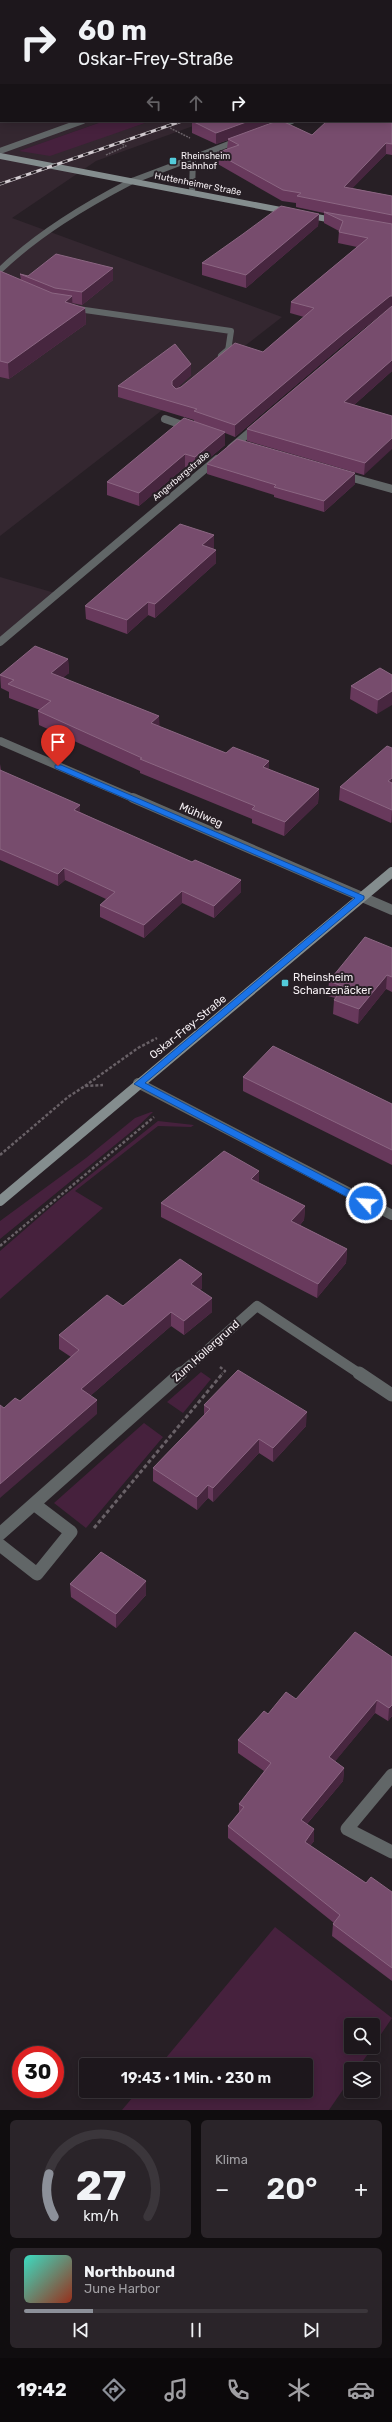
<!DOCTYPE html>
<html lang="de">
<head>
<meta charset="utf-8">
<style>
  :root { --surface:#1d171c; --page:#2a2429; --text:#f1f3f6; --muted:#a09fa3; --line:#3b363b; --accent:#8c9099 }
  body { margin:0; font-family:Rubik,sans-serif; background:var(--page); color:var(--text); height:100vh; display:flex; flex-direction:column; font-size:15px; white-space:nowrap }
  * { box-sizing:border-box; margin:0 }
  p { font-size:13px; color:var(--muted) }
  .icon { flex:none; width:22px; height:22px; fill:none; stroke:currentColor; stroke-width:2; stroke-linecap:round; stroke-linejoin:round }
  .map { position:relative; height:2110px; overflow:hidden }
  .side { display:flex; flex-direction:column; gap:10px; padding:10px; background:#100d0f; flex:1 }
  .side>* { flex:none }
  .banner { position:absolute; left:0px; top:0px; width:392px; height:122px; box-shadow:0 2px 10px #0003,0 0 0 1px var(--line); background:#1d171c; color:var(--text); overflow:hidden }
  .tools { position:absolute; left:344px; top:2018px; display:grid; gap:8px }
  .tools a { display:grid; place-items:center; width:36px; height:36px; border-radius:4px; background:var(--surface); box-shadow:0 2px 10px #0003,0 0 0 1px var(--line); font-size:20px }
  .speed { position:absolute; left:12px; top:2046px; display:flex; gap:8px; font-size:20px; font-weight:700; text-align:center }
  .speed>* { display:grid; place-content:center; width:52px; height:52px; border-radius:50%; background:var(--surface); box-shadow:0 2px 10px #0003,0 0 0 1px var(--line); line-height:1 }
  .speed .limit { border:6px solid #d22; background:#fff; color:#111 }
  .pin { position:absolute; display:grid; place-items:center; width:34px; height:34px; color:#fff; margin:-41px -17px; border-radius:50% 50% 50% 0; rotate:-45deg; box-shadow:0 0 4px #0007 }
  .pin .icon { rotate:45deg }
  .me { position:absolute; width:44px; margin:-22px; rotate:296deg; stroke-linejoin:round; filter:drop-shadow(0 0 3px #0008) }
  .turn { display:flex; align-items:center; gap:14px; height:84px; padding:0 12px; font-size:18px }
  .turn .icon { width:52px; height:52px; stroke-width:2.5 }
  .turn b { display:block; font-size:28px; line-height:34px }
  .lanes { display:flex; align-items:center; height:38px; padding:0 12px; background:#0003; justify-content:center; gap:20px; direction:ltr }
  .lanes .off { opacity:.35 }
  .big { font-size:30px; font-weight:600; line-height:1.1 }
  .side .card { flex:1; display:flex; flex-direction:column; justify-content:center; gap:6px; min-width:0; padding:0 14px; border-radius:6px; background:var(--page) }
  .side .dial { align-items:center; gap:0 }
  .dial svg { height:104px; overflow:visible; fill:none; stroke:var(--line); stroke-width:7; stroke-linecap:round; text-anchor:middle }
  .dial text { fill:var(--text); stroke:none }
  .song { display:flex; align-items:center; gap:12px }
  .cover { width:48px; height:48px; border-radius:6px; background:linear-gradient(135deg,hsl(170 70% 55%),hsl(10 70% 35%)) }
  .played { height:4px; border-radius:2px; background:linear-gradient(90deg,var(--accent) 20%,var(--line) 20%) }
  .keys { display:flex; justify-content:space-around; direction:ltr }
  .heat { display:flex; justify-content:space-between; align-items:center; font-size:22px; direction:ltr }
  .side .tiles { flex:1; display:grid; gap:10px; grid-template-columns:1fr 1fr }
  .card:last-child { grid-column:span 2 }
  .trip { position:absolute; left:79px; top:2058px; width:234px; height:40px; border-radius:4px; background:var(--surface); box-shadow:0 2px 10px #0003,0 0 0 1px var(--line); font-weight:600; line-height:40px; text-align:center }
  .tab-bar { display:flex; height:64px; justify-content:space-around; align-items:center; background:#0c090b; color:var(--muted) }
  .tab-bar .icon { width:28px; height:28px }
  .tab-bar .active { color:var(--accent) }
  .tab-bar b { font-size:18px; color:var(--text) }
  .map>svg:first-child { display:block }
  .built { fill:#342730 }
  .green { fill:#46213d }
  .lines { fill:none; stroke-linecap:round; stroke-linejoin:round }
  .path-far2 { stroke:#696167; stroke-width:1.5; stroke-dasharray:2 1; stroke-linecap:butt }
  .path-far1 { stroke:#696167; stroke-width:2.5; stroke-dasharray:3 2; stroke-linecap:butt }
  .path { stroke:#696167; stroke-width:3; stroke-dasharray:4 2.5; stroke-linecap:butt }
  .lane-far1 { stroke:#616667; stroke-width:6 }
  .lane { stroke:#616667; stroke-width:8 }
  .street-far3 { stroke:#616667; stroke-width:6 }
  .street-far2 { stroke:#616667; stroke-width:8 }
  .street-far1 { stroke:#616667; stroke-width:10 }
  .street { stroke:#616667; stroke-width:13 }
  .secondary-far1 { stroke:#848d8e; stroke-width:6 }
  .secondary { stroke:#848d8e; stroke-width:10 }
  .rail-casing { stroke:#d1cacf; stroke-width:3 }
  .rail { stroke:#271f25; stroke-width:2; stroke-dasharray:5.5; stroke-linecap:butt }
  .wall { fill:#68395c }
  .shaded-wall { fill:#47263f }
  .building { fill:#774c6d; stroke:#8b6682 }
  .route { fill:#1a73e8; stroke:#114b97 }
  .poi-dot { fill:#53cbda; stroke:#271f25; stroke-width:1.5 }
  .labels { text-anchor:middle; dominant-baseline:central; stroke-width:4; stroke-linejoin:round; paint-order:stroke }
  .far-poi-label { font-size:9px; fill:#f6f0f4; stroke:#271f25; text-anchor:start }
  .far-street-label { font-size:9px; fill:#f6f0f4; stroke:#271f25 }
  .street-label { font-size:11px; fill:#f6f0f4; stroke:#271f25 }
  .poi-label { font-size:11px; fill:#f6f0f4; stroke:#271f25; text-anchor:start }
</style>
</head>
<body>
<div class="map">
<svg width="392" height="2110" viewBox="0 0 392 2110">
  <rect width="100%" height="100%" fill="#271f25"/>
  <path class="built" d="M0,0H392L391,20V1H1V121H104L20,151L121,131L151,121H207L96,161L12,218L282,317L0,536Z
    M0,577L55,593L0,642Z"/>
  <path class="green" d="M104,121H151L50,156L19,151Z
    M151,1112H153L137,1127L0,1239V1221L86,1158L135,1118Z
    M158,1121L194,1125L191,1127L158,1126L75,1191L103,1208L0,1299V1251L60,1199Z
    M201,1372L211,1379L183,1413L167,1402Z
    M144,1423L163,1437L86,1528L54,1503Z
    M275,1927L392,2018L373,2046V2025H351V2047H373L357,2069H351V2078L329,2110H122L138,2091H306V2065H160Z"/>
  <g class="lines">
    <path class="path-far2" d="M170,128L190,138
      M106,155L126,146L122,144"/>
    <path class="path-far1" d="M85,1086L138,1048L157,1038
      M0,1155L68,1097L85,1086L103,1085
      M0,1246L154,1117
      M220,1367L225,1371L222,1374"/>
    <path class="path" d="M94,1528L223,1373"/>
    <path class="lane-far1" d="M0,270C39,233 84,206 132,181
      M71,308L231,331L228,351"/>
    <path class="lane" d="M222,356L229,350"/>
    <path class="street-far3" d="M275,127L292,121
      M0,151L83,121
      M132,181L193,158
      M192,192L193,158L239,140"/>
    <path class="street-far2" d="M165,419L191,428
      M231,448L257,426
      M342,475L392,489
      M0,642L217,459
      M0,741L135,799"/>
    <path class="street-far1" d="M133,798L392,910
      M138,1083L392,1215
      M180,1374L257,1306L360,1374"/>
    <path class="street" d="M359,1373L392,1395
      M0,1534L181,1373
      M0,1545L37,1574L71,1532L34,1504
      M392,1775L347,1829L392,1852"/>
    <path class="secondary-far1" d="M0,156L291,212
      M306,215L338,221"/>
    <path class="secondary" d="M0,1201L392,872"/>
    <g class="rail-casing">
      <path id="rail" d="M0,184L182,121"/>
    </g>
    <use href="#rail" class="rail"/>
  </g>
  <path class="wall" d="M0,0L1,1V65H0Z
    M392,79V155L386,154L352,188L392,196V371L354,405L392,416L364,475L247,441V429L391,307L389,308L342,346L235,437L225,433V445L195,470L185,467L139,506L107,495V482L194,422V420L118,397V386L191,364V375L177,388L181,387L263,352L304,317L290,313L291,302L357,247L338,243L339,231L324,223V213L296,207V203L282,201L216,163V153L227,149L228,140L216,144L192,133V121H268V124L312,135Z
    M319,214L318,226L246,288L202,275V263Z
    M0,271L21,280L20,274L28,276L113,280L82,305L72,303V304L85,308L86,324L9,379L0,377Z
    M207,464L355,484L324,512L274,497V495L207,474Z
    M214,535V548L213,549L216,563L155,618L148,615L127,634L86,619L85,606Z
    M68,659L69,673L63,677L159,727L226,753L319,789L318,803L284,836L252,823V819L140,773V771L39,725L38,711L40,710L9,698V692L1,688L0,674Z
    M392,675L377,714L350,699L351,686Z
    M392,748V821L391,823L339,800L340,787Z
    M0,764L1,771L80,812L241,892L214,918L182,903L144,938L100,917V905L106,899L65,880L58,886L0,860Z
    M392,948V992L386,989L358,1024L333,1014L334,1000L335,998L328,996L329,981Z
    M243,1077L392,1104V1165L243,1091Z
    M259,1183L305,1206L304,1220L300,1225L347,1249L346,1263L317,1298L161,1217V1203Z
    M202,1274V1288L200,1290L212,1312L184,1335L171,1326L90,1396L97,1400V1414L4,1408L20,1401L71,1357L59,1349V1335L123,1306Z
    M204,1405L306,1426L273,1462L259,1453L213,1502L208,1498L197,1510L153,1481V1468L204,1415Z
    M146,1581V1595L116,1628L71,1597L70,1584Z
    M392,1657V1716L388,1721L375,1713L335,1761L344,1768L343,1781L307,1824L314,1841L310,1846L366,1883L392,1892V1981L332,1936L333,1924L334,1923L228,1838V1826L239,1812V1804L264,1771L238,1753V1740L268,1714Z"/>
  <path class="shaded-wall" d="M249,121H268V125L228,139V140L216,144V133Z
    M386,143V154L343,198L344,187Z
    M319,214L318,226L246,288V275Z
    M113,268V280L82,305V292Z
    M72,296L73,312L65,302Z
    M390,296H392V307L389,308L342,346L235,437V425L343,334Z
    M85,308L86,324L9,379L8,363Z
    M392,360V371L344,414V402Z
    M191,364V375L172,393V381Z
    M225,432V445L195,470V457Z
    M392,438V449L364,475L365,463Z
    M185,454V467L139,506V493Z
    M355,473V484L324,512V501Z
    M214,535V548L202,559V545Z
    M216,550V563L155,618V604Z
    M148,602V615L127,634V620Z
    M68,659L69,673L52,687L51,673Z
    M392,691V705L377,714L378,700Z
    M159,716L160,730L151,723Z
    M269,761V775L263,767Z
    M392,778V790L388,781Z
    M319,789L318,803L284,836L285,822Z
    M80,805V817L74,810Z
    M392,810V821L391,823Z
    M64,868L65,880L58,886V874Z
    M241,880V892L214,918V906Z
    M182,891V903L144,938V925Z
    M387,975L386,989L358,1024L359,1009Z
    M259,1171V1185L251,1179Z
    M305,1206L304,1220L291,1235V1221Z
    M347,1249L346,1263L317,1298L318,1284Z
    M202,1274V1288L191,1297V1284Z
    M212,1298V1312L184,1335V1321Z
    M171,1312V1326L82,1403L81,1389Z
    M97,1400V1414L0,1498V1484Z
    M307,1412L306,1426L273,1462V1448Z
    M259,1439V1453L213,1502V1488Z
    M208,1485V1498L197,1510V1497Z
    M146,1581V1595L116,1628V1614Z
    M377,1700L375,1713L328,1770L329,1757Z
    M392,1705V1716L388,1721L389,1708Z
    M344,1768L343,1781L300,1832L301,1820Z
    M314,1829V1841L304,1854L305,1842Z"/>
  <path class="building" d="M0,0H71L76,1H1V50L0,49Z
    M392,79V144L386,143L344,187L392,196V215L297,196L301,193L283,190L216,153L239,145L228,139L277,121H282L312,135L327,121H391V80Z
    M192,121H249L216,133Z
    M281,206L319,214L246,275L202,263L243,234Z
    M324,212L392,224V296H390L343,334L235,425L194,411L197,409L118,386L175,344L191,364L172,381V385L176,389L181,387L235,343L263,352L314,308L291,302L368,238L339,232L343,221Z
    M56,254L113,268L82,292L55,288L20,274L28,276Z
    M0,271L52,293L72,296L65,302L85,308L8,363L0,361Z
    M392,306V360L344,402L392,416V438L365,463L247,429Z
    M184,418L225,432L195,457L185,454L139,493L107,482Z
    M237,439L355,473L324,501L274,487L276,485L207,464Z
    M180,524L214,535L202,545L216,550L155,604L148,602L127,620L85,606Z
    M35,646L68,659L51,673L159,716L151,723L226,753L233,747L269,761L263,767L319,789L285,822L252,809L255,806L140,759L142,758L38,711L51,701L8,684L14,680L0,675Z
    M380,668L392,675V691L378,700L351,686Z
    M387,746L392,748V778L388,781L392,783V810L340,787Z
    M0,770L80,805L74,810L192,862L195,860L241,880L214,906L182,891L144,925L100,905L115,892L64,868L58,874L0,849Z
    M365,937L392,948V977L387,975L359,1009L334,1000L344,987L329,981Z
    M273,1046L392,1104V1150L243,1077Z
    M224,1151L259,1171L251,1179L305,1206L291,1221L347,1249L318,1284L161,1203Z
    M180,1259L202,1274L191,1284L212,1298L184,1321L171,1312L81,1389L97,1400L0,1484V1405L4,1408L15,1398L20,1401L79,1350L59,1335L107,1295L123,1306Z
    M238,1370L307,1412L273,1448L259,1439L213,1488L208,1485L197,1497L153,1468L210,1409L204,1405Z
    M101,1552L146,1581L116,1614L70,1584Z
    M355,1632L392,1657V1705L389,1708L377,1700L329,1757L344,1768L301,1820L314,1829L305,1842L366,1883L371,1877L392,1892V1968L333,1924L340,1915L228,1826L244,1807L239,1804L271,1763L238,1740L264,1711L268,1714L286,1692L296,1699Z"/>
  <path class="route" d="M55,765H61L364,896V899L145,1083L369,1200V1205H362L134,1084L355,898L55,768Z"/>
  <g class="poi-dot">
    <rect x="169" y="157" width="8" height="8" rx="2"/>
    <rect x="281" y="979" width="8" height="8" rx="2"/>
  </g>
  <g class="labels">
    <g class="far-poi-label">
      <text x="181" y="156">Rheinsheim<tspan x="181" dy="10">Bahnhof</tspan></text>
    </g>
    <g class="far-street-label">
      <text transform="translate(198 184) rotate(11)">Huttenheimer Straße</text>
      <text transform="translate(181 476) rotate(-40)">Angerbergstraße</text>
    </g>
    <g class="street-label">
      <text transform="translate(201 815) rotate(23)">Mühlweg</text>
      <text transform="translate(188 1027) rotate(-39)">Oskar-Frey-Straße</text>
      <text transform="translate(206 1351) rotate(-42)">Zum Hollergrund</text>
    </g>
    <g class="poi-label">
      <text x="293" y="977">Rheinsheim<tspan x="293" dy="13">Schanzenäcker</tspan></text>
    </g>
  </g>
</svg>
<div class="tools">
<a><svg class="icon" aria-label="search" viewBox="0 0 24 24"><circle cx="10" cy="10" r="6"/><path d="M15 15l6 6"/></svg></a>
<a><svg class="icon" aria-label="layers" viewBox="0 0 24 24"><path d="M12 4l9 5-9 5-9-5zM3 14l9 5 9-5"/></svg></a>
</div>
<div class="speed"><div class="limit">30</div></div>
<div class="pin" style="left:58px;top:766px;background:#d93025"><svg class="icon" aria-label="arrive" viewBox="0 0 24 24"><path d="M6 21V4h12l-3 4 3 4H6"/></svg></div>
<svg class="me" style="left:366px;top:1203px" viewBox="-20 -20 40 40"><circle r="17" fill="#1a73e8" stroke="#fff" stroke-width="3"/><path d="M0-11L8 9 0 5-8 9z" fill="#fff"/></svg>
<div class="trip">19:43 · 1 Min. · 230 m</div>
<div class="banner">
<div class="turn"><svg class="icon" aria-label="right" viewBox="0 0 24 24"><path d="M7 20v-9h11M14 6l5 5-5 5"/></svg><div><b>60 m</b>Oskar-Frey-Straße</div></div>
<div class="lanes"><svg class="icon off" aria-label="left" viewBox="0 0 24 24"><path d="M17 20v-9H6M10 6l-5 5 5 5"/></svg><svg class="icon off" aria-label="ahead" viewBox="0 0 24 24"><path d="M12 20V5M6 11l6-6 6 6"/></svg><svg class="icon" aria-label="right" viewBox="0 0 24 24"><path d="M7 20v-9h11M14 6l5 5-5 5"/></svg></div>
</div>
</div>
<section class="side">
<div class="tiles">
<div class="card dial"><svg viewBox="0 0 100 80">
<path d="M14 69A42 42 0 1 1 86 69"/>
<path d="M14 69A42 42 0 0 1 10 36" stroke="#8c9099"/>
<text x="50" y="56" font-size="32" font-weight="700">27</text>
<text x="50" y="72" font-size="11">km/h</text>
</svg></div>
<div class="card"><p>Klima</p>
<div class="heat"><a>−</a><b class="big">20°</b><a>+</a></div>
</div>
<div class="card">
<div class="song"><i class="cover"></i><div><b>Northbound</b><p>June Harbor</p></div></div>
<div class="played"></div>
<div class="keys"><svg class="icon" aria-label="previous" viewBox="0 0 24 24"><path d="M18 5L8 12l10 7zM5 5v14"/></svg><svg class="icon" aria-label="pause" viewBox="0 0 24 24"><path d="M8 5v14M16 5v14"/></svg><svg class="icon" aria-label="next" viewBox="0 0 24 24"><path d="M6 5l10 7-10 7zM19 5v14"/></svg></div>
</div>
</div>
</section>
<nav class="tab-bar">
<b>19:42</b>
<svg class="icon active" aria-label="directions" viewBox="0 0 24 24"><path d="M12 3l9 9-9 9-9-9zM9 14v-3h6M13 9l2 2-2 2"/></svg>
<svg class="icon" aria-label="music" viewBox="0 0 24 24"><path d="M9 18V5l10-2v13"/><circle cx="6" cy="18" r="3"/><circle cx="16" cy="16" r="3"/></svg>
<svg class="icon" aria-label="phone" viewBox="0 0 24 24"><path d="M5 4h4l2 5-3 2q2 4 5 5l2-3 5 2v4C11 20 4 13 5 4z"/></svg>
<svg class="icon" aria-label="climate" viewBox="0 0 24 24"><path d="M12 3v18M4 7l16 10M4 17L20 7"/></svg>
<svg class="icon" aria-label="car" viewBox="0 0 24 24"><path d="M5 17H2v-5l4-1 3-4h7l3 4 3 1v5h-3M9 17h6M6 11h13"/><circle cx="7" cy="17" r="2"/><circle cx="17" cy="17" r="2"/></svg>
</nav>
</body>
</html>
